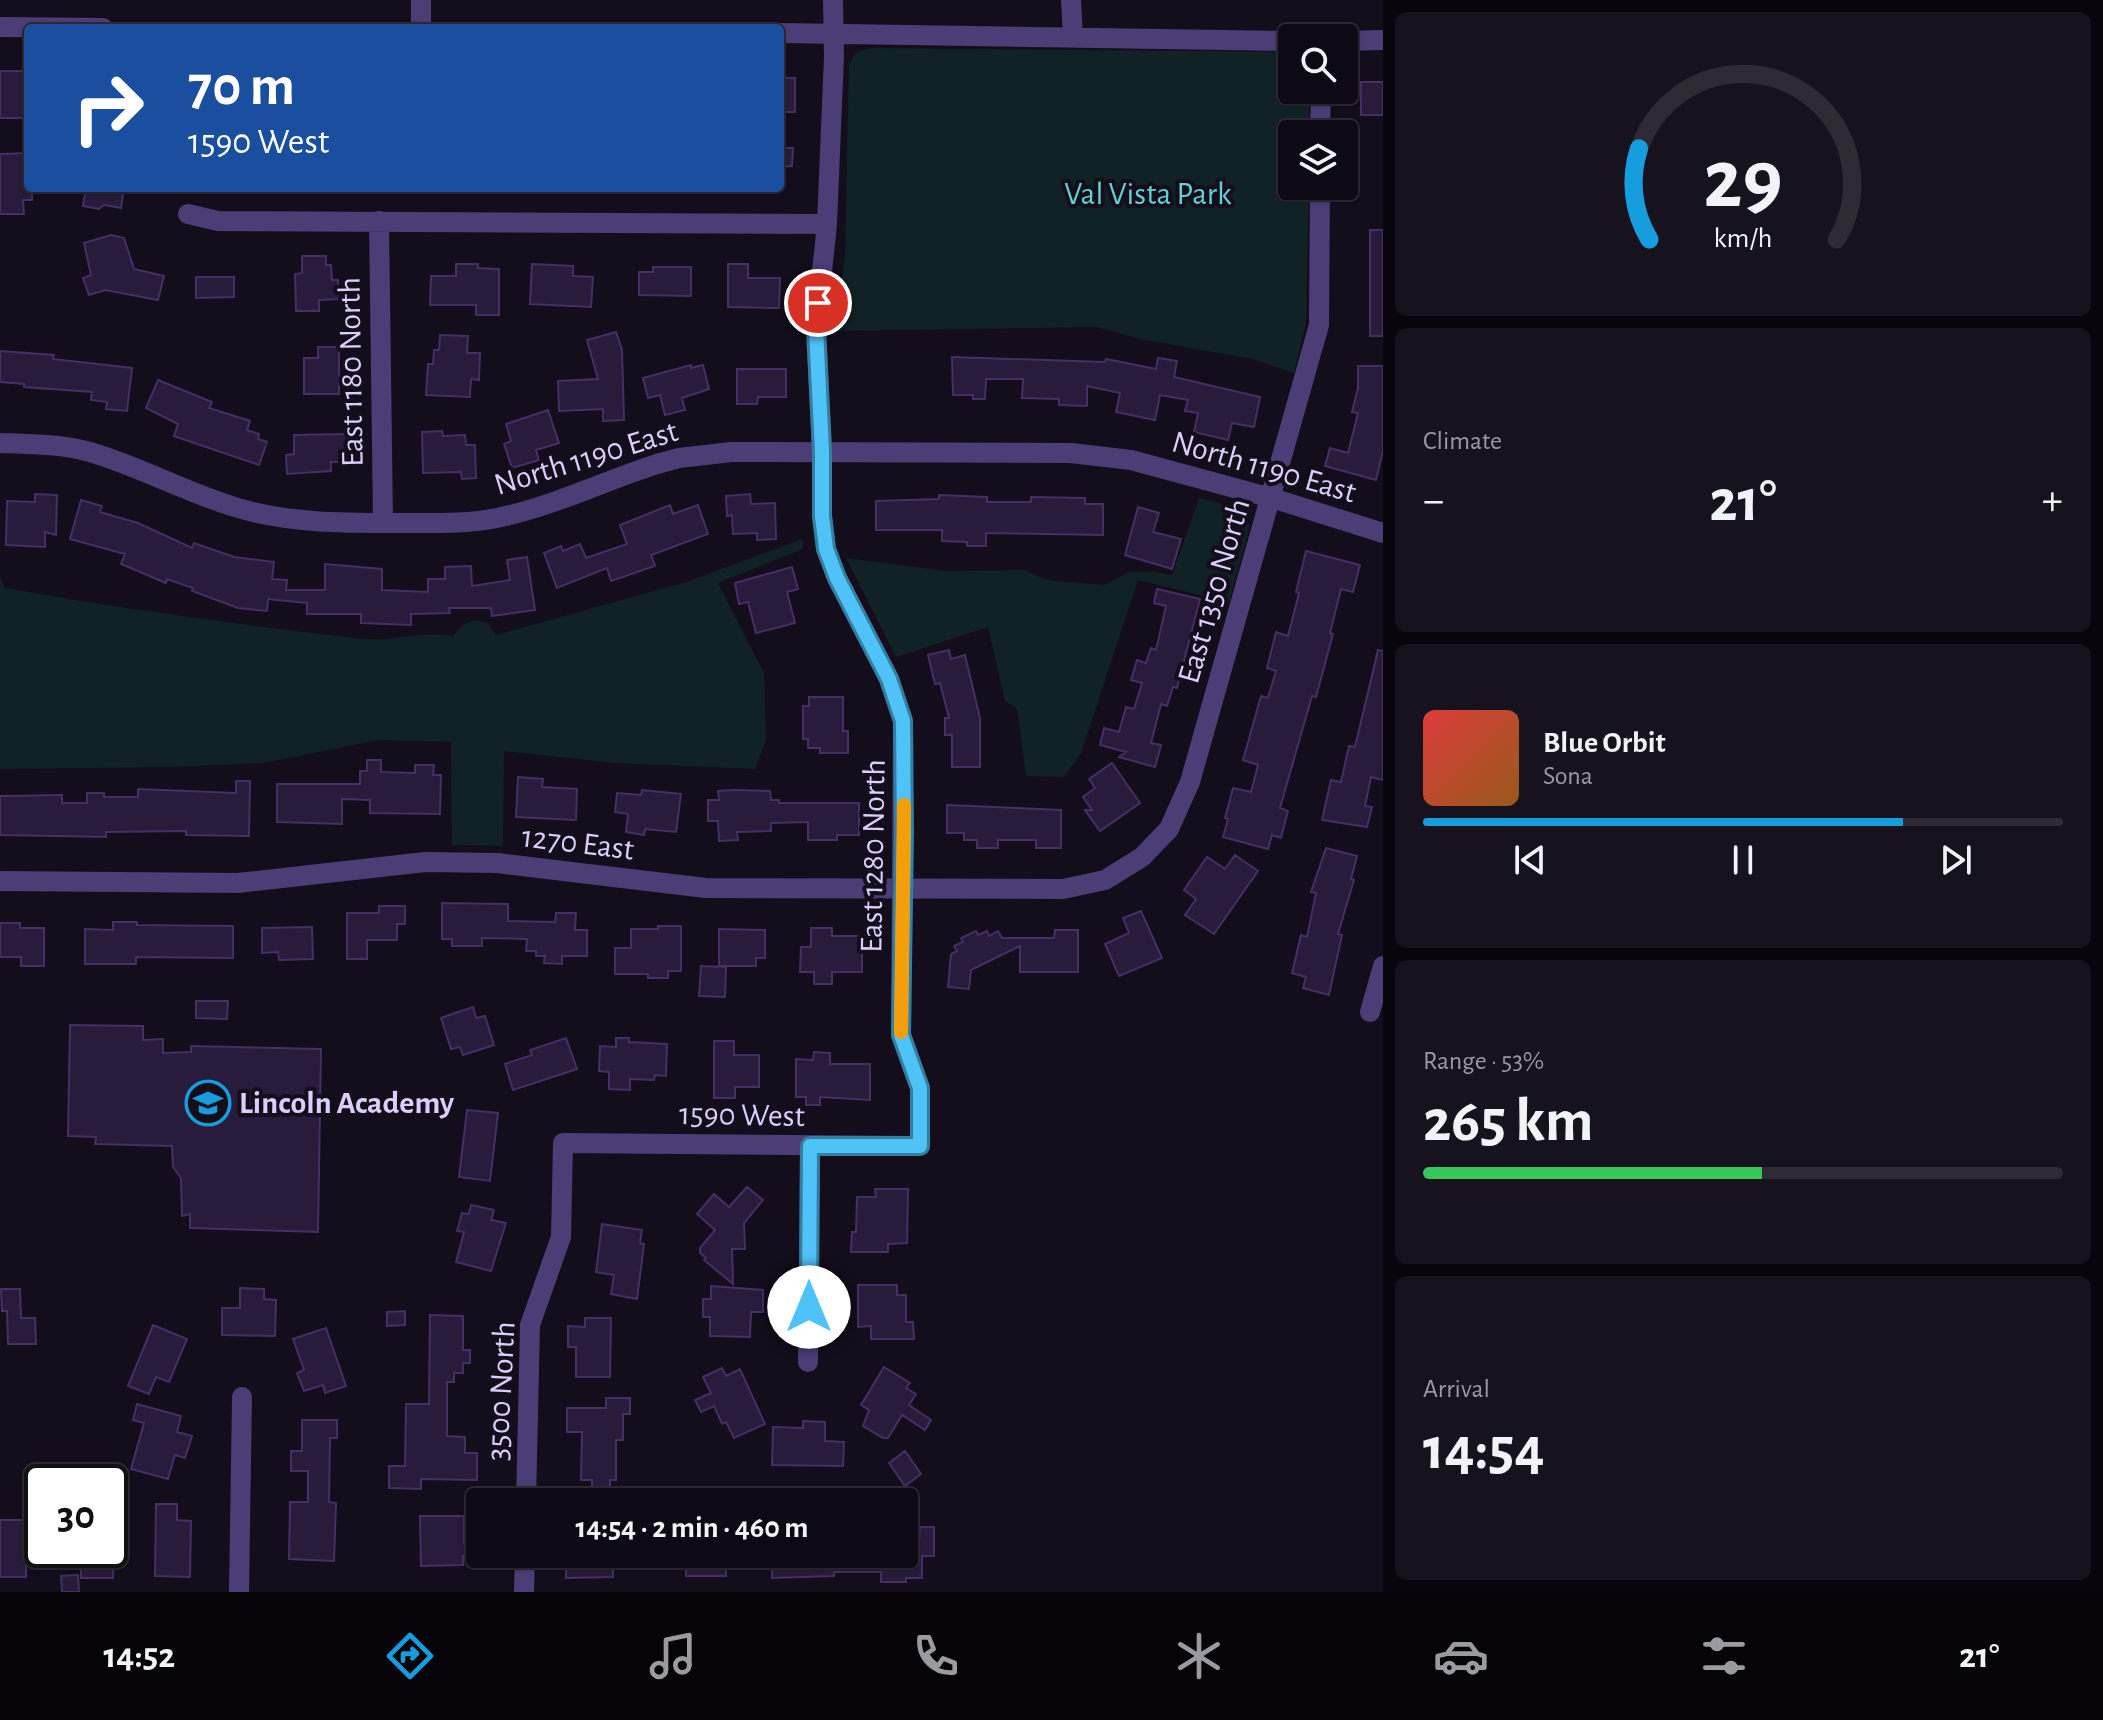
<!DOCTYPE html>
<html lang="en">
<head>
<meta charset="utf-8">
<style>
  :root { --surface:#0e0a15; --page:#17131e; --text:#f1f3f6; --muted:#9b9aa0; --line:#2e2b34; --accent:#159dde }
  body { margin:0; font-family:"Alegreya Sans",sans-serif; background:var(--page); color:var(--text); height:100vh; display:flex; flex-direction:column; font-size:30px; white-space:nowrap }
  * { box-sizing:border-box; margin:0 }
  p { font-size:26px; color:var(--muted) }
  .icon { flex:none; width:44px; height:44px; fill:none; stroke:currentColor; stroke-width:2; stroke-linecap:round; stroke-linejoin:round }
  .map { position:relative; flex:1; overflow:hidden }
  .sheet { display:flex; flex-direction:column; gap:12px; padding:12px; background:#08060c; width:720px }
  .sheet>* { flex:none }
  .hud { position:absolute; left:24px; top:24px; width:760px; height:168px; border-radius:8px; box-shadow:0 2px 6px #0004,0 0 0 2px var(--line); background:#1a4fa0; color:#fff; overflow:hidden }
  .buttons { position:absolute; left:1278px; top:24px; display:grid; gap:16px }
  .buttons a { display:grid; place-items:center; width:80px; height:80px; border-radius:8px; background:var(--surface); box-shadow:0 2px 6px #0004,0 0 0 2px var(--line); font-size:40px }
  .speed { position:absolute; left:24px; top:1464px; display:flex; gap:16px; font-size:40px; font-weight:700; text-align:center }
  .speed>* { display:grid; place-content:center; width:104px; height:104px; border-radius:50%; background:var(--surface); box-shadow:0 2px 6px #0004,0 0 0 2px var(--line); line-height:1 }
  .speed .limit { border:4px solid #111; border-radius:12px; background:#fff; color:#111 }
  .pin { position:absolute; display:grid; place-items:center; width:68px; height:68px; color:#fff; margin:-34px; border:4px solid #fff; border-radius:50%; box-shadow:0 2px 8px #0007 }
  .me { position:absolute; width:88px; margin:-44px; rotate:0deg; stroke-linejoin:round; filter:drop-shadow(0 0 6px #0008) }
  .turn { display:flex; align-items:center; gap:28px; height:168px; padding:0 32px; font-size:36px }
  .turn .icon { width:104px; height:104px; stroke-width:2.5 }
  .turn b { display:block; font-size:56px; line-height:68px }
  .big { font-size:60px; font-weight:700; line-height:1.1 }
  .sheet .tile { flex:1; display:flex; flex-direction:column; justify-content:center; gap:12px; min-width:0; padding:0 28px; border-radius:12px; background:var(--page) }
  .sheet .dial { align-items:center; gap:0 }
  .dial svg { height:208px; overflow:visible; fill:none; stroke:var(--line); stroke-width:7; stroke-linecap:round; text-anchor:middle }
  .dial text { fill:var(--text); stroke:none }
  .song { display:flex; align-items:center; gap:24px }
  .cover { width:96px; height:96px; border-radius:12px; background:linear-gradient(135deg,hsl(0 70% 55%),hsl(30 70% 35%)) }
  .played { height:8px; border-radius:4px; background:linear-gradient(90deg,var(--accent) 75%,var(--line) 75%) }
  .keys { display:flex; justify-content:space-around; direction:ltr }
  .heat { display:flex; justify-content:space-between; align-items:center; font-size:44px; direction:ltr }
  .charge { height:12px; border-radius:6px; background:linear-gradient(90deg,#34c759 53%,var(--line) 0) }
  .trip { position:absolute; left:466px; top:1488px; width:452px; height:80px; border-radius:8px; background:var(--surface); box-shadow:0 2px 6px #0004,0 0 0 2px var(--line); font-weight:700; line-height:80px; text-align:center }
  .dock { display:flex; height:128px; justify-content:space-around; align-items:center; background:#060408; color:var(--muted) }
  .dock .icon { width:56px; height:56px }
  .dock .active { color:var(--accent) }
  .dock b { font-size:36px; color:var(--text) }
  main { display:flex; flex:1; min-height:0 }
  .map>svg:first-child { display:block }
  .green { fill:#112226 }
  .building { fill:#291b3b; stroke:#462f65; stroke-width:2 }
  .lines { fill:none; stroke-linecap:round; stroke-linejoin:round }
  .minor { stroke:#4c3d77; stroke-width:20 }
  .route-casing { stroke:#337fa1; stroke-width:20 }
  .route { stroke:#4fc3f7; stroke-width:14 }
  .slow { stroke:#f59e0b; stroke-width:14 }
  .labels { text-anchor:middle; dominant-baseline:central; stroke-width:8; stroke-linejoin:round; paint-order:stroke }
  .park-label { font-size:32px; fill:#61d2d0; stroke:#130d1c }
  .street-label { font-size:32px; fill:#ddcdfa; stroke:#130d1c }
  .poi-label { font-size:32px; font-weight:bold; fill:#ddcdfa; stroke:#130d1c; text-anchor:start }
</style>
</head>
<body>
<main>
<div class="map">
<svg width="1383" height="1592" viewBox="0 0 1383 1592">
  <rect width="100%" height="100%" fill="#130d1c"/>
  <path class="green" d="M870,48L1292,52V90H1309V134H1292V186H1309L1306,323L1294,373L1252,359L1140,339L1097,327L836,331L845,256L849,65L855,53Z
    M1199,498L1235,507L1244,513L1250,526L1229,602L1138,580L1081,753L1064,777L1026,776L1017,709L1005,701L988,627L896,657L846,558L946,571L1025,570L1047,580L1104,585L1129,572H1154L1172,575Z
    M803,539V549L718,583L764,673L766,740L755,769L615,763L504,751L503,846L452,845L451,742L378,740L263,763L171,767L0,769V577L5,588C124,609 242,625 362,639C392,642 423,630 453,636C464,622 470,618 488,623L496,635L686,582Z"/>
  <path class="building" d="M0,71H23V118H0Z
    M780,78H795V112H780Z
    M1361,82H1383V115H1361Z
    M780,148H793L792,166L780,167Z
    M28,153V188H32V200H23L24,214H0V154Z
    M86,188H124L121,208L104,205L99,209L83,206Z
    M1370,230H1383V336H1370Z
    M111,235L124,238L134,269L164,276L158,300L105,290L89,295L83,278L91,275L84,243Z
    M302,256H326V265H331L332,280H338L339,299L319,300V311H296L295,274L302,273Z
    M456,264H478V268L499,269V315H476V305H430L431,276H456Z
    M532,264L573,266V276L593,277L591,307L530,304Z
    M728,264H748V278H780L779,308L728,307Z
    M653,267H691V296L639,295V272H653Z
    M196,277H234V297L196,298Z
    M616,332L622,350L624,420L603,421V409L559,411L558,381L598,379L587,340Z
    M440,335L468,336L467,353H480L479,380L471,379L470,397L426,395L428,364H433L434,350H439Z
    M318,347H339V394H304V358H318Z
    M0,351L54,355L53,359L132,368L127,411L106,409L107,402L91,400L92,392L24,387V384L0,382Z
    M952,357L1105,362L1106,359L1156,369L1158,358L1177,361L1174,377L1260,397L1254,427L1232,423L1228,440L1194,432L1198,413L1185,411L1188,400L1160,395L1155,420L1116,412L1120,393L1087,386V406L1059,405V399L1022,398L1023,379H986L985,399H973V395H953Z
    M691,365V368L703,365L709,389L682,398L685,410L665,415L660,395L648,398L643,378Z
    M1358,366H1383V451L1376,480L1325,466L1330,448L1348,453L1358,413L1352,412L1358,388Z
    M737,369H786V397H758L757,404H737Z
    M158,380L212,402L209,408L250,421L247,430L259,434L258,439L267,442L259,465L174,436L178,424L146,408Z
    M548,410L559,443L536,450L539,460L512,468L504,444L511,441L506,424Z
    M442,431L443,436L465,435L466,445H475L476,478L462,479L461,472L423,473L422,432Z
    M347,434V462H331V471L287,474L286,455L294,454V435Z
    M35,494L57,495L56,535L45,532V547L6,545L7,501L35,502Z
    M750,494L751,504L775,503L776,539L757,540V533L733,534L732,515L727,516L726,496Z
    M939,495L987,497V502H1031V497L1085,498V504H1103V535L986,533V546H967V542L942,541V530H876V501L939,499Z
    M81,500L102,506L100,512L138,523L192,548L194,543L234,557L274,562L272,579L287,580L286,590H325V564L382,569V590L428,592V579H445V567L471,566L472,586L510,580L507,560L527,557L535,610L492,616L491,608H449L450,613L411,614V625L361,623V614H307V603L268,599L267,611L238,608L192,591L193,588L167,579L166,583L121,564L125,554L70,539Z
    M670,505L673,514L698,505L708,534L651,555L655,566L611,581L607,568L557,588L544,553L561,546L563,551L580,544L586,558L627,544L620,525Z
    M1138,507L1159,513L1153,532L1181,539L1172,569L1125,555Z
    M1306,551L1360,565L1353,592L1341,589L1330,633L1333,634L1316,697L1312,696L1280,808L1288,811L1281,838L1272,835L1268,849L1223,837L1228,819L1225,818L1233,788L1251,792L1258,765L1243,760L1261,696L1268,698L1276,671L1267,668L1276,632L1288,636L1299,593L1296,592Z
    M792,567L798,589L787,592L795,623L756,633L748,602L739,604L735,583Z
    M1157,589L1200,599L1177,688L1173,687L1167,706L1161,704L1151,743L1161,745L1155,767L1119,757L1126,752L1100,745L1104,728L1119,732L1126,707L1134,709L1142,683L1131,680L1137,660L1146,663L1151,648L1156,650L1166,606L1154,603Z
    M949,650L951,659L965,655L980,718V767H952V735H945V718H949L940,683L935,684L928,655Z
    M1378,650L1383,651V780L1371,777L1365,806L1372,807L1367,827L1322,820L1331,780L1341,782L1349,746L1355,747Z
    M809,697H843V731H848V753H820V748H808V739H803V706H809Z
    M367,760H381V772L415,773V765H434L433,775H441L440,814L370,813V800L342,799V824L277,822V784H360V771H367Z
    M1112,763L1140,803L1100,831L1085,810H1092L1083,797L1095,788L1089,779Z
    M518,777L543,779L542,787L577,789L576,820L516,817Z
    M236,781H250L249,836L186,835V831L106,832V837L0,835V796L62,795V803H87V793H104V797H138V789L236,793Z
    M642,790L681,794L676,832L645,829L644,835L626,832L628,814L615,812L617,793L641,795Z
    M735,790L770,791L771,800H779V803H859V835H837V840H808V822L771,823V831L737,832L738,840L719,841L718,821H708V800H719L718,791Z
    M947,805L1061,810V848H1036V840H998V848H977V840H964V833H947Z
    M1326,848L1357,856L1351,879L1354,880L1338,934L1342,935L1329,995L1303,988L1306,977L1292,973L1301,935L1307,937L1316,893L1311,892Z
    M1235,855L1258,871L1214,934L1185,915L1196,899L1184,890L1207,857L1225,869Z
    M442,903L508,904V921L555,922L556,913H576L575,930H587V956H562V964L544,963L545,956H536V951H526L527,939L482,938V946H452V939H442Z
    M379,906H405V924H397V940H367V959H347V913H379Z
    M1141,911L1162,958L1119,976L1105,944L1129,933L1123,918Z
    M113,922H137V925L233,926V958L136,957V964H85V929L113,930Z
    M0,923H20V928H44V966H21V957H0Z
    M658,926H681V971H668V978H648V974H615V948H631V929H658Z
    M312,927L313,959L279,960L278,952L262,953V928Z
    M811,928H832V936H862V972H832V984H814V972H800L801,947H811Z
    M719,929L765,930V958H756V966H719Z
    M1055,930H1078V972H1020V946L971,970L969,989L948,987L951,954L957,951L954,946L963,942L961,938L976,931L978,935L987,931L989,936L998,931L1002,938H1054Z
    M701,966L726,967L725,997L699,996Z
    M196,1001H228L227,1019L196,1018Z
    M473,1007L476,1018L485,1016L494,1045L463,1055L460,1047L451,1049L441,1018Z
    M70,1025L143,1026V1040L163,1039V1053L191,1052V1046L321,1049L318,1232L190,1228V1214L182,1216L181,1178L173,1167L172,1146L95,1144L96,1137L68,1136Z
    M566,1038L577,1069L513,1090L505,1064L532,1055L530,1050Z
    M616,1038H629V1042L667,1044L666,1076L655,1075L654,1080L630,1079V1090L609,1089V1072L599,1071L600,1046L616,1047Z
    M714,1041H734V1055H759V1087H735V1098H714Z
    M814,1052L830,1053V1064H870V1100L820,1097V1105H806V1097H796V1059L813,1060Z
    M467,1110L498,1113L490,1181L459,1177Z
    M747,1187L763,1200L744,1223L745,1249H732L733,1284L704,1260L706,1258L700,1253V1248L715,1230L697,1214L714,1194L729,1207Z
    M875,1189H908L907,1243L888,1244V1252H851L852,1232H856L857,1197H876Z
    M471,1205L494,1210L491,1220L506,1223L491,1271L456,1262L464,1232L457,1231L462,1213L469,1214Z
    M602,1224L642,1230L640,1243L644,1244L637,1299L611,1294L614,1275L596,1272Z
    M858,1285H897V1295H906V1322H913L914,1339H871V1326L858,1327Z
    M711,1286L763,1290V1312H751L750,1337L710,1336V1317H703V1299H711Z
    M240,1288L264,1289V1299L276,1300L275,1336L222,1335V1308H240Z
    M1,1289H20L21,1318H35L36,1344H8L7,1311H2Z
    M405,1311V1325L387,1326V1312Z
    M430,1315L463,1316V1350H470V1363H463V1373H454V1382H447V1436L465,1437V1453H477V1480L421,1479V1489L389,1488V1466H405L406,1404H429Z
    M585,1318H611L610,1377H576V1347H568V1326L585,1327Z
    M153,1325L187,1339L169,1382L156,1377L149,1394L128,1386Z
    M326,1328L346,1386L325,1393L323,1385L304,1391L297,1373L304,1370L293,1339Z
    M884,1367L910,1383L906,1388L916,1394L909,1405L931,1420L925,1430L902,1415L888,1438H883L863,1426L869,1410L861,1405Z
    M722,1368L726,1376L740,1369L765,1424L734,1438L726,1422L722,1424L714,1406L701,1412L695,1400L711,1393L703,1377Z
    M606,1398H630V1414H623V1440H616V1480H610V1489H592V1480H581L582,1432H567V1408H606Z
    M137,1404L181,1416L177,1432L192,1436L185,1458L175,1455L168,1479L131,1469L144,1423L133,1420Z
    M302,1420H337V1438H330L329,1502L336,1503L334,1561L289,1559L290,1502H308V1471H291V1451H302Z
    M803,1421L825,1422V1441L844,1442L843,1466L772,1465L773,1427L803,1428Z
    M905,1451L921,1474L905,1486L889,1463Z
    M156,1504H177V1520L191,1521L190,1577L155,1576Z
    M420,1516H464V1543H469V1556H463V1565L421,1566Z
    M0,1520H26V1577H0Z
    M920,1527H934V1556H922V1578H906V1582H881V1572H834V1576L772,1578V1554H904V1540H919Z
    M81,1553L114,1554L113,1578H81Z
    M566,1554H613V1577L566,1578Z
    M686,1554H726V1576H686Z
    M78,1575L79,1592H62L61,1576Z"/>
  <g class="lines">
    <path class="minor" d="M1071,0L1073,37
      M0,27L103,28
      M421,28V0
      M780,33L1292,41
      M1344,41L1383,40
      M1320,134L1321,90
      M188,214L218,221L827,224
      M379,221L383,523
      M0,443C30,444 61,444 90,452C141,467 187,493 238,508C292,524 350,523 406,523C436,523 467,524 497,518C551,507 604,481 657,464L679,458L731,452L1071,453L1131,460L1272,498L1383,533
      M0,881L238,883L425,862L497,863L706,888L1063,889L1105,880L1142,857L1169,829L1190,782L1319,325L1320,186
      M1370,1012L1383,966
      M808,1362L810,1146
      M526,1502L530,1325L561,1237L563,1143L920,1146V1088L901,1035L903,721L889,679L837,578L826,549L822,516V451L816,329L827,224L834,56L833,0
      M239,1592L242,1397
      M524,1592L525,1554"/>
  </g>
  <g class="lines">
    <g class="route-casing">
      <path id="route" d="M809,1307L810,1146H920V1088L901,1035L904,832L903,721L889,679L837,578L826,549L822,516V451L816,329L818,303"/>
    </g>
    <use href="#route" class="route"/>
    <path class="slow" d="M901,1032L904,805"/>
  </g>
  <defs>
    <g id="school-ring" transform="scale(2.3)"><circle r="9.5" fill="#130d1c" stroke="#159dde" stroke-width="1.5"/><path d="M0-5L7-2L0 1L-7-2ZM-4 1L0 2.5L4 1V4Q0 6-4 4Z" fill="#159dde"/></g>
  </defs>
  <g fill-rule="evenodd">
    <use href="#school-ring" x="208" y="1103"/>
  </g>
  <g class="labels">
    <g class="park-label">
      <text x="1148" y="194">Val Vista Park</text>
    </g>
    <g class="street-label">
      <text transform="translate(351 372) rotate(-91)">East 1180 North</text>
      <text transform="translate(586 458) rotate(-17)">North 1190 East</text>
      <text transform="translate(1264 467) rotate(16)">North 1190 East</text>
      <text transform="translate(1214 591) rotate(-74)">East 1350 North</text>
      <text transform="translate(578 843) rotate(7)">1270 East</text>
      <text transform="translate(873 856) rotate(-89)">East 1280 North</text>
      <text transform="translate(742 1115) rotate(1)">1590 West</text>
      <text transform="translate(501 1391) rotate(-87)">3500 North</text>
    </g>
    <g class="poi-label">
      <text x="239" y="1103">Lincoln Academy</text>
    </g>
  </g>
</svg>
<div class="buttons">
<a><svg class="icon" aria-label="search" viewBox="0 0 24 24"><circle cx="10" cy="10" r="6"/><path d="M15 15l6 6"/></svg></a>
<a><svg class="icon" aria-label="layers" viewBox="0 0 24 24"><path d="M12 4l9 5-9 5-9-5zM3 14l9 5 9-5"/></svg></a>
</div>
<div class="speed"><div class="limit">30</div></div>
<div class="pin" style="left:818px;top:303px;background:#d93025"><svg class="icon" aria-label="arrive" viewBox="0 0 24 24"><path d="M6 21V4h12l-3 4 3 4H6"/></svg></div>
<svg class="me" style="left:809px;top:1307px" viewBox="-20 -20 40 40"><circle r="19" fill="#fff"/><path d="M0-13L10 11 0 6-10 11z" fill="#4fc3f7"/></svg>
<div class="trip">14:54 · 2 min · 460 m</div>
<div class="hud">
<div class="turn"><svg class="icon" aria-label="right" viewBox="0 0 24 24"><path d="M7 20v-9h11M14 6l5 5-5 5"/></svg><div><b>70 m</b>1590 West</div></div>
</div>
</div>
<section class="sheet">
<div class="tile dial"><svg viewBox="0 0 100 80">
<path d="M14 69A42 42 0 1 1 86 69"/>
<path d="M14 69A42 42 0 0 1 10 34" stroke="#159dde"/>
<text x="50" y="56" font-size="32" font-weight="700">29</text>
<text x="50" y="72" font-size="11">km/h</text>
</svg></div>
<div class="tile"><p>Climate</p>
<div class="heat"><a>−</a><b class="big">21°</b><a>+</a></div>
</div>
<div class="tile">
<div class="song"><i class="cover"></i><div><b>Blue Orbit</b><p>Sona</p></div></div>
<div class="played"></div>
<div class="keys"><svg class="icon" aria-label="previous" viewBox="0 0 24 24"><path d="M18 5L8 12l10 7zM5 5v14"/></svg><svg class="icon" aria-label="pause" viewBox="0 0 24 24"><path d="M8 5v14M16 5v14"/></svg><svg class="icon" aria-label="next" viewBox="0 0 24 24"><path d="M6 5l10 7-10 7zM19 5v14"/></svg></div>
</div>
<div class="tile"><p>Range · 53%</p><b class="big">265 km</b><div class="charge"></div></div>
<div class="tile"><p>Arrival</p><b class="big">14:54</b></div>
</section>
</main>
<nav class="dock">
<b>14:52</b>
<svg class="icon active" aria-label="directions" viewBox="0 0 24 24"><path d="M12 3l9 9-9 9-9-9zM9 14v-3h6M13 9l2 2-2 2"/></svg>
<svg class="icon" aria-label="music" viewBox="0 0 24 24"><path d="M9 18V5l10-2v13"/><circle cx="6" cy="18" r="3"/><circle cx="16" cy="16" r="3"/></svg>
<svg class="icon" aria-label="phone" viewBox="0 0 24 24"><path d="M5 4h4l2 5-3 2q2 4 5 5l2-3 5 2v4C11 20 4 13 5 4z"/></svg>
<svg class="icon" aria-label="climate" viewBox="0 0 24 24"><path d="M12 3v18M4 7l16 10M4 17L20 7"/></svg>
<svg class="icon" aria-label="car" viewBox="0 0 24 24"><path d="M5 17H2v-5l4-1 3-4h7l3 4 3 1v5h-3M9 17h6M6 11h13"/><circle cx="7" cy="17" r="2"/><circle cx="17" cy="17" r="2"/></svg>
<svg class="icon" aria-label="filters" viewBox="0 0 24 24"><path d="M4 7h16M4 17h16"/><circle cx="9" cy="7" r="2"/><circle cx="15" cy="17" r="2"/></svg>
<b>21°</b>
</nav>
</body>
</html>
